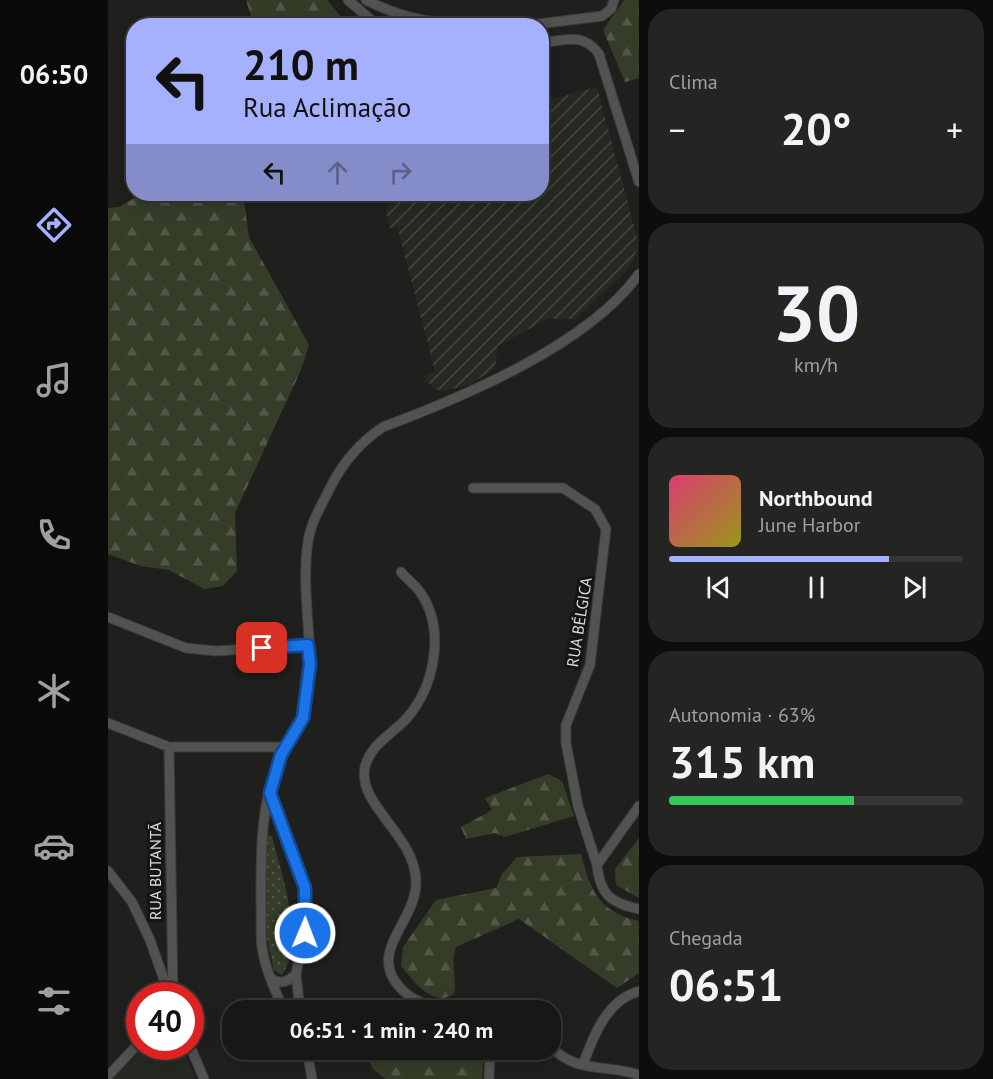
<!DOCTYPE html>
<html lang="pt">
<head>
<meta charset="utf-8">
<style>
  :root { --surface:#171816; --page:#242523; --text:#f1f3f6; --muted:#9ea0a1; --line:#363735; --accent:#a5b1fc }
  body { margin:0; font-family:"PT Sans",sans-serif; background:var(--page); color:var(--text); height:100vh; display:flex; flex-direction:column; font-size:22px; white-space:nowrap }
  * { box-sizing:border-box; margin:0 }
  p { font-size:20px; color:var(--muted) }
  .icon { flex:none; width:33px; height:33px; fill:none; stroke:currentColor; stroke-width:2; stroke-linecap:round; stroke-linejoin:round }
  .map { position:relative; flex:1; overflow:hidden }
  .side { display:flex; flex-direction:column; gap:9px; padding:9px; background:#0d0d0c; width:354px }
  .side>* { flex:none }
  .banner { position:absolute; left:18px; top:18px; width:423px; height:183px; border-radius:24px; box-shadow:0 3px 15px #0003,0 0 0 2px var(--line); background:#a5b1fc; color:#111; overflow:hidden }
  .speed { position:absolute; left:18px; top:982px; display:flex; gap:12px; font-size:30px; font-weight:700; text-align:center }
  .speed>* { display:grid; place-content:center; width:78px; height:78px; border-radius:50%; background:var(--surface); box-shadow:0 3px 15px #0003,0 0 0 2px var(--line); line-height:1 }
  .speed .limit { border:9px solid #d22; background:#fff; color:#111 }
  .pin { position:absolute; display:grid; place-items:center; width:51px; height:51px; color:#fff; margin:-26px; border-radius:12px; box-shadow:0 3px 9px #0006 }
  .me { position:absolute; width:66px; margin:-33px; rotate:1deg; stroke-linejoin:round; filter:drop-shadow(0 0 4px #0008) }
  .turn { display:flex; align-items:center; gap:21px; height:126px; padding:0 18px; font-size:27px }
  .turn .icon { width:78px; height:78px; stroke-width:2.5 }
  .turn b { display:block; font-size:42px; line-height:51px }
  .lanes { display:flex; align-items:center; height:57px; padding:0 18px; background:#0003; justify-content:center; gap:30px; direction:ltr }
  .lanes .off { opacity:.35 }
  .big { font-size:45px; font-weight:600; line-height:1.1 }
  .side .card { flex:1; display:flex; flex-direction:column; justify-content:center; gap:9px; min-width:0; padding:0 21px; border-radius:24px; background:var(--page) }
  .side .dial { align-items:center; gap:0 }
  .dial b { font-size:78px; line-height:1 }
  .song { display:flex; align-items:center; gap:18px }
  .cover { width:72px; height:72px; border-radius:9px; background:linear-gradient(135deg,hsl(340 70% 55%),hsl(60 70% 35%)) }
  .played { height:6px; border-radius:3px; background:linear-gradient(90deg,var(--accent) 75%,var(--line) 75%) }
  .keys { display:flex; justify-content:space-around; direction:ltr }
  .heat { display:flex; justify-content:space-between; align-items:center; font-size:33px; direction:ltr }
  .charge { height:9px; border-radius:4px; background:linear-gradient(90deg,#34c759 63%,var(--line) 0) }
  .trip { position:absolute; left:114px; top:1000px; width:339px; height:60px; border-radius:24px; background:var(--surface); box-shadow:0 3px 15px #0003,0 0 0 2px var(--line); font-weight:600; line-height:60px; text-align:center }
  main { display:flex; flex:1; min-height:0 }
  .tabs { display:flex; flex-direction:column; width:108px; justify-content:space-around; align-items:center; background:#090a09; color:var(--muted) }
  .tabs .icon { width:42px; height:42px }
  .tabs .selected { color:var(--accent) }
  .tabs b { font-size:27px; color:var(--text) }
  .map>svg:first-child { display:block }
  .built { fill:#262921 }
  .industrial { fill:url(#industrial-furrows) }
  .grass { fill:url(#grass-dots) }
  .forest { fill:url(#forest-firs) }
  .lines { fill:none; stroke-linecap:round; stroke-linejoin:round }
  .minor-casing { stroke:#3b3c3a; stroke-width:11 }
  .minor { stroke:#515350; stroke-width:9 }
  .route-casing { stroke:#114b97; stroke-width:15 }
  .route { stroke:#1a73e8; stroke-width:10 }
  .labels { text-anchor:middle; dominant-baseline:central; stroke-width:6; stroke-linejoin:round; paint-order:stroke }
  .street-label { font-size:16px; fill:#dbdcda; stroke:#151614 }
</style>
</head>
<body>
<main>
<nav class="tabs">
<b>06:50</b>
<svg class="icon selected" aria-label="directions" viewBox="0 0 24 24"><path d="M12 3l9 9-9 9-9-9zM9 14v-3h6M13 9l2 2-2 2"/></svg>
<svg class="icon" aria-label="music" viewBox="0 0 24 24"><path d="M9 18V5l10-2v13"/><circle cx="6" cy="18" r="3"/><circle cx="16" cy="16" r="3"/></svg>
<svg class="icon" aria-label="phone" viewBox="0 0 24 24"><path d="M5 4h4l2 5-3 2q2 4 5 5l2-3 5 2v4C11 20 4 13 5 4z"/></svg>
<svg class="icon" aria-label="climate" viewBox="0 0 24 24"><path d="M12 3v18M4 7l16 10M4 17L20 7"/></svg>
<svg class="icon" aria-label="car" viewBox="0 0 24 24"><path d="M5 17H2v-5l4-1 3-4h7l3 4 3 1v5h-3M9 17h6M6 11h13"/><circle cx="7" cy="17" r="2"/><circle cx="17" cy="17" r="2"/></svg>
<svg class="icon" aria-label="filters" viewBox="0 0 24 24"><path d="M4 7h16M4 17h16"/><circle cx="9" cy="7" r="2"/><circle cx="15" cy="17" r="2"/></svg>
</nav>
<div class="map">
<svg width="531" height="1079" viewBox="0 0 531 1079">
  <defs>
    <pattern id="industrial-furrows" width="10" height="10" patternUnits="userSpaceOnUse" patternTransform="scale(1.5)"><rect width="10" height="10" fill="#262921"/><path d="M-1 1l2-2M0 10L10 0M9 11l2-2" fill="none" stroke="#454741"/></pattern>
    <pattern id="grass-dots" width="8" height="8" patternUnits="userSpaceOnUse" patternTransform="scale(1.5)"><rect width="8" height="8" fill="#353d29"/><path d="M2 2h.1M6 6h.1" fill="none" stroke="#525847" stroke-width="1.8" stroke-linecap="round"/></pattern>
    <pattern id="forest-firs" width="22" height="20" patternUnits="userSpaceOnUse" patternTransform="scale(1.5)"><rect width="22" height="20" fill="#353d29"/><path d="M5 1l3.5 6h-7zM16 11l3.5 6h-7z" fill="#525847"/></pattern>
  </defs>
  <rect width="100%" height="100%" fill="#1f201d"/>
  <path class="built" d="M36,1047H75L87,1079H5Z"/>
  <path class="industrial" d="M489,87L531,245L522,267L468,319H439L390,346L387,369L358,386L333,391L325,388L316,377L327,371L289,226L282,228L278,211L284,200L296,194H434V102Z"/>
  <path class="grass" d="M158,835L164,836C173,872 198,942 174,975L166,970L159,938Z"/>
  <path class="forest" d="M138,0H219L240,25H146Z
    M516,0H531V78L517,82L495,30Z
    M33,194H135L141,237L201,345L193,370L127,513L129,571L115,586L96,589L61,570L33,566L0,554V208L11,207Z
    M440,774L454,781L466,816L397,837L387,833L358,839L353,827L384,810L377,798Z
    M531,838V898L508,885L507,869Z
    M473,854C482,890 491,912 531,921V973L509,988L411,919L348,947C342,961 349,978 346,994C324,1008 306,981 293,966L295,947L328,900L388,888L394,874L409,857Z
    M258,1050H376L374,1079H277L264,1068Z"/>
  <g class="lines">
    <g class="minor-casing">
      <path id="minor" d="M240,0L270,26
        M258,0C297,20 330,24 372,26
        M414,26L494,16L503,9L506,0
        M434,43C458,40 475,32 491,54L531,182
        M365,488H455L487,509L498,529L482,665L458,725V743L470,806L489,865
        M293,572C299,579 307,585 312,592C338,629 327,687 298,719C284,734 262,745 257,767C249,805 306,834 308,880C310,924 251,955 300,995C332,1020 375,992 414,1011
        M0,617L78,648L108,651L200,645
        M0,723L61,747H179
        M61,747L65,996
        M162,795L197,888L199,920L188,974L192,1011
        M531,806L489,865C492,894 502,903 531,909
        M0,871L24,902L42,940L61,994
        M162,978C172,985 180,982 188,974
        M176,1011C167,990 157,969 154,947C152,934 154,919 153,906C153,864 152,820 164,780C173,752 193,730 199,701C208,649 192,595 200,542C203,522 213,506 222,488C235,462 251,443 275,427C355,397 480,345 531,274
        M442,1045C465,1074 501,1064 531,1075
        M82,1046L96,1079
        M199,1050L204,1079
        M475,1065C485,1036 499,1000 531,991
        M0,1076L32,1042
        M381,1079L382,1050"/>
    </g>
    <use href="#minor" class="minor"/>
  </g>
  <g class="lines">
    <g class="route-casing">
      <path id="route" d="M154,648L200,645L202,664L195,718L173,755L162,793L197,888V933"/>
    </g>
    <use href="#route" class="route"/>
  </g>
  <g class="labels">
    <g class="street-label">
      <text transform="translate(471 622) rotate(-81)">RUA BÉLGICA</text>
      <text transform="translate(47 871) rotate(-90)">RUA BUTANTÃ</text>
    </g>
  </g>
</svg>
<div class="speed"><div class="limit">40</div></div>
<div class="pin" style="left:154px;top:648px;background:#d93025"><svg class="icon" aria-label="arrive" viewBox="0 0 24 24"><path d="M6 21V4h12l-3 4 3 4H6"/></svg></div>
<svg class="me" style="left:197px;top:933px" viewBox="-20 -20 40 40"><circle r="17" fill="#1a73e8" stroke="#fff" stroke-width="3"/><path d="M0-11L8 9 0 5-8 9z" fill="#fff"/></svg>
<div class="trip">06:51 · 1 min · 240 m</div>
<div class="banner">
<div class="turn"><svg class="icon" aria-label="left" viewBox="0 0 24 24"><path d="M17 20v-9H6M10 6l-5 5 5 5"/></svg><div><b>210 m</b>Rua Aclimação</div></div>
<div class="lanes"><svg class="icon" aria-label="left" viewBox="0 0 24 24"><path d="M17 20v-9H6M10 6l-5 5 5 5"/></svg><svg class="icon off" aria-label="ahead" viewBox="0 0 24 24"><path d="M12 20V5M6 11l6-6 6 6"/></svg><svg class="icon off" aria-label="right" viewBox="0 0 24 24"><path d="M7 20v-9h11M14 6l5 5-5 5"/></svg></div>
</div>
</div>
<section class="side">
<div class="card"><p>Clima</p>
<div class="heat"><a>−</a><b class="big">20°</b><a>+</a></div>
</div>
<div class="card dial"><b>30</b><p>km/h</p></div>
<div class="card">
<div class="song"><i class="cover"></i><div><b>Northbound</b><p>June Harbor</p></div></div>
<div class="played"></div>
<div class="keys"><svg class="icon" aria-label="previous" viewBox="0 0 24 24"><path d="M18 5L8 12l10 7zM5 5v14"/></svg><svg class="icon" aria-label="pause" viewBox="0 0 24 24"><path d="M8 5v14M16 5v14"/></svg><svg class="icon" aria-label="next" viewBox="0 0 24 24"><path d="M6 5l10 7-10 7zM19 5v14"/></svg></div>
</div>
<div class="card"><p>Autonomia · 63%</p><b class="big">315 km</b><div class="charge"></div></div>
<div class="card"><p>Chegada</p><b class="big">06:51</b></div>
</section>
</main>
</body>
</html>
